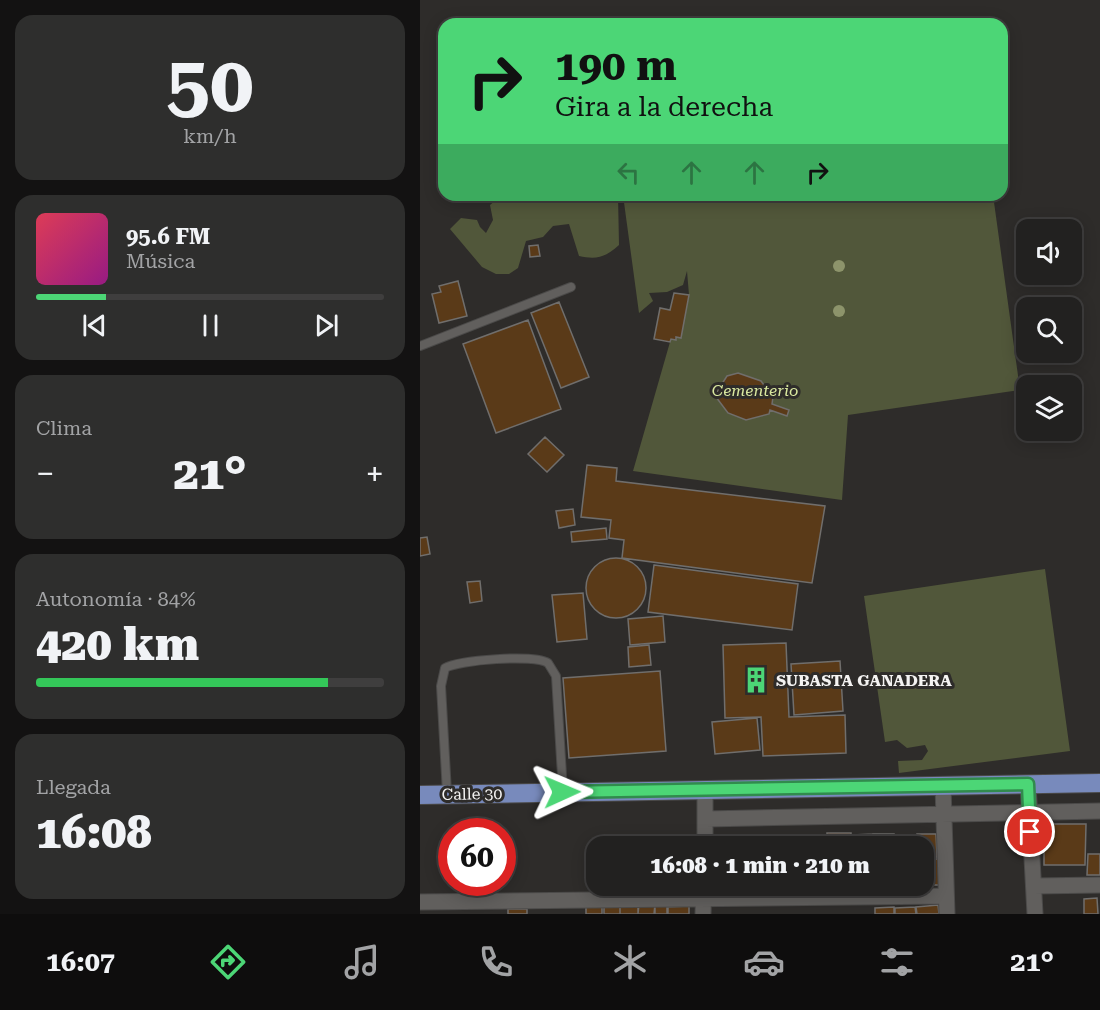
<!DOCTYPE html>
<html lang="es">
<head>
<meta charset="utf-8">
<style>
  :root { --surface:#222120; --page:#2e2e2d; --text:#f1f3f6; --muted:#a2a3a5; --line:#3f3e3e; --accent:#4cd676 }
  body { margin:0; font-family:"Roboto Serif",serif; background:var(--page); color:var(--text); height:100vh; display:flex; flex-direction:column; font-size:22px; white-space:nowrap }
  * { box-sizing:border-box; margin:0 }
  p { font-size:20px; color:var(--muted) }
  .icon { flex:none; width:33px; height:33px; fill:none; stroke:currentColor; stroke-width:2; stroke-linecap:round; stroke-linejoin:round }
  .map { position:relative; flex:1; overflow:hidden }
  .side { display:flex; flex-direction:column; gap:15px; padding:15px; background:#131212; width:420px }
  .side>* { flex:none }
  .top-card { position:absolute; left:18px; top:18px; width:570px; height:183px; border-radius:18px; box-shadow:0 3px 15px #0003,0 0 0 2px var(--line); background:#4cd676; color:#111; overflow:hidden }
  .tools { position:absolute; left:596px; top:219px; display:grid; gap:12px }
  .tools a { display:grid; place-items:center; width:66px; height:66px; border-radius:12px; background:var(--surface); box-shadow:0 3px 15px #0003,0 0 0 2px var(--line); font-size:30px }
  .speed { position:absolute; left:18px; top:818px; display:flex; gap:12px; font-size:30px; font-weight:700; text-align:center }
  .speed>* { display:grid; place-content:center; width:78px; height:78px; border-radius:50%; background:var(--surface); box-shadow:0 3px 15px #0003,0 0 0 2px var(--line); line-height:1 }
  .speed .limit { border:9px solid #d22; background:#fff; color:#111 }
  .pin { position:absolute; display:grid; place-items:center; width:51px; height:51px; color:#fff; margin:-26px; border:3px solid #fff; border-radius:50%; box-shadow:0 2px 6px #0007 }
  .me { position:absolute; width:66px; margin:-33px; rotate:89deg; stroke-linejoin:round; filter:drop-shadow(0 0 4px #0008) }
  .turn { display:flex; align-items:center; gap:21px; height:126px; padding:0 18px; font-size:27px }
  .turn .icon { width:78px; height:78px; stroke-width:2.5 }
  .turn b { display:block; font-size:42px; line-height:51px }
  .lanes { display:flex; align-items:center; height:57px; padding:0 18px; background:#0003; justify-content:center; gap:30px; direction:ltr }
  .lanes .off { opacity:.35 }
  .big { font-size:45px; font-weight:800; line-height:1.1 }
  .side .tile { flex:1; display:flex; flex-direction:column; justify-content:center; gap:9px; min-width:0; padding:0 21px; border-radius:18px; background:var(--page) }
  .side .dial { align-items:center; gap:0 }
  .dial b { font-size:78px; line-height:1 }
  .song { display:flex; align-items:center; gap:18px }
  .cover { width:72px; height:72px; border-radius:9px; background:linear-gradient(135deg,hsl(350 70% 55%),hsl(310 70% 35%)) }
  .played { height:6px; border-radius:3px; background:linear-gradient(90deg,var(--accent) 20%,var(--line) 20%) }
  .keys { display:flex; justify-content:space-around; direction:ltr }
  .heat { display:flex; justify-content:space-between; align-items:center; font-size:33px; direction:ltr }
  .charge { height:9px; border-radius:4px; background:linear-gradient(90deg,#34c759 84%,var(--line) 0) }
  .trip { position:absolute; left:166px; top:836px; width:348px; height:60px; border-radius:18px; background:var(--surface); box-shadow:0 3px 15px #0003,0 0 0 2px var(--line); font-weight:800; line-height:60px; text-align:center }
  .tab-bar { display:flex; height:96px; justify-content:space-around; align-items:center; background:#0e0d0d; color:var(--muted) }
  .tab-bar .icon { width:42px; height:42px }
  .tab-bar .current { color:var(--accent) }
  .tab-bar b { font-size:27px; color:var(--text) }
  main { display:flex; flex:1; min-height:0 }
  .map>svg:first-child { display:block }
  .green { fill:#51573a }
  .building { fill:#5a3a18; stroke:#706e6c; stroke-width:1.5 }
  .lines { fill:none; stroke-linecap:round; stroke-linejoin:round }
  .service-casing { stroke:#4b4a49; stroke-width:10 }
  .minor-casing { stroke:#4b4a49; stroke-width:17 }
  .primary-casing { stroke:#4b4a49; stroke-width:20 }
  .service { stroke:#615f5d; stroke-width:8 }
  .minor { stroke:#615f5d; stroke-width:15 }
  .primary { stroke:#788abc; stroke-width:18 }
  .tree { fill:#8d946b }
  .route-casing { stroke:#318b4d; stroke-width:15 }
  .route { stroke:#4cd676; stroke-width:10 }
  .labels { text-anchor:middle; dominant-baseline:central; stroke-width:6; stroke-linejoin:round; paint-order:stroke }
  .park-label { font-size:16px; font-style:italic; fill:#dae9a0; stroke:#2e2c2a }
  .poi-label { font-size:16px; font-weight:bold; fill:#f4f3f2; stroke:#2e2c2a; text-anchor:start }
  .street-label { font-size:16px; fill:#f4f3f2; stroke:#2e2c2a }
</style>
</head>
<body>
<main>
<section class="side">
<div class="tile dial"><b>50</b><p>km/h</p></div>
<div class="tile">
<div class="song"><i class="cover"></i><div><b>95.6 FM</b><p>Música</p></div></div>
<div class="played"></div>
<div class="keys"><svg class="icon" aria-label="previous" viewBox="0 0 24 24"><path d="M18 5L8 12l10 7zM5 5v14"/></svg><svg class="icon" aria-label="pause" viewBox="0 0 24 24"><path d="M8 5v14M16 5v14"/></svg><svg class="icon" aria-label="next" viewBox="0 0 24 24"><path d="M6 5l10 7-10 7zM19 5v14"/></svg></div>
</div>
<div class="tile"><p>Clima</p>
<div class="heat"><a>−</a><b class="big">21°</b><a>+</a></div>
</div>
<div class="tile"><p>Autonomía · 84%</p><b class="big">420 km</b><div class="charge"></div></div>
<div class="tile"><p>Llegada</p><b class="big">16:08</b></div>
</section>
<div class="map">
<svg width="680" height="914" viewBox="0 0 680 914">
  <rect width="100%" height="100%" fill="#2e2c2a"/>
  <path class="green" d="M82,195H198L199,245C186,257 177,260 159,256L149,224L133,226L123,237L106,241L98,268L89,274H76L62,267L30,229L41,218L57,220L60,227L66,233L73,220L70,205Z
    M203,195H573L600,390L428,415L422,500L213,471L250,342L254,317L269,295L267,271L263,285L247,292L229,293L233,301L219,313Z
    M625,569L650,751L479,773L478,761L502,760L508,751L505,745L487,748L477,740L465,742L444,596Z"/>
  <path class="building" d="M118,245L120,256L110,257L109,246Z
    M38,281L47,316L19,323L12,294L21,292L19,286Z
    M254,293L269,295L261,338L256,337V340L251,339L250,342L234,339L240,308L250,310Z
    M139,302L169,377L141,388L111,313Z
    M108,320L141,409L76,433L43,344Z
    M318,373L341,381L353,397L352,404L369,410L367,416L350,410L349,414L326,420L308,413L296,397L298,390L307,376Z
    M125,437L144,455L127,472L108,454Z
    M167,465L197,468L196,481L405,506L392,583L202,558L204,540L189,538L191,520L161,517Z
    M153,509L155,525L139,528L136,511Z
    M186,528L187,539L152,542L151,532Z
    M7,537L10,554L0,556V538Z
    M166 588a30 30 0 1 1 60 0a30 30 0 1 1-60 0Z
    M234,565L378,584L372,630L228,612Z
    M60,581L62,601L50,603L47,582Z
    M163,593L167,639L137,642L132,595Z
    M243,616L245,642L210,645L208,619Z
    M366,643L369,717L425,715L426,753L343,756L341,717L305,718L303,645Z
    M229,645L231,665L209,667L208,647Z
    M420,661L423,711L374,715L371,664Z
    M240,671L246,751L149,758L143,678Z
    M337,718L340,750L295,754L292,722Z
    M624,824H666L665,865H624Z
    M407,833H431V846H407Z
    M453,834V846H432V835Z
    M453,834H474V846H453Z
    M497,834H516L517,857L504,858V846H497Z
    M475,835H496V846H475Z
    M292,836L314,837V846H292Z
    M387,836H407V846H388Z
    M315,837H328V846H315Z
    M329,837H343L344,846H329Z
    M344,837H358V846H344Z
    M359,837H373V846H359Z
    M373,837H387V846H374Z
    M668,854H680V875H667Z
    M504,859H518L519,885H504Z
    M677,898L678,914H664V899Z
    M235,903H247V914H235Z
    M219,904H235L234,914H218Z
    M184,905H200V914H184Z
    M200,905H218V914H200Z
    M518,905L519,914H497L496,907Z
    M166,906H182V914H166Z
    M269,906V914H248V907Z
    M474,907V914H455V908Z
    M495,907L496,914H475V908Z
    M88,909H107V914H88Z"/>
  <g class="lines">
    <g class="service-casing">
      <path id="service" d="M0,346L151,287
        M27,793L21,686L25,668C39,660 114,654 128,663L136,676L143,792"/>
    </g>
    <g class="minor-casing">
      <path id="minor" d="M608,784L615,914
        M523,786L527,914
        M286,819L680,811
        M285,846V790
        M614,886L680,885
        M0,902L526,896
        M283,914L284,885"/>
    </g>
    <g class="primary-casing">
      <path id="primary" d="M0,795L680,783"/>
    </g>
    <use href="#service" class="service"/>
    <use href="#minor" class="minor"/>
    <use href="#primary" class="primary"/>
  </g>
  <g class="tree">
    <circle cx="419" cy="266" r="6"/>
    <circle cx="419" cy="311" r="6"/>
  </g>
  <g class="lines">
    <g class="route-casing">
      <path id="route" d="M142,792L608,784L610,832"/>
    </g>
    <use href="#route" class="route"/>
  </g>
  <defs>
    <g id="building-bare" transform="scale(2.07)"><path d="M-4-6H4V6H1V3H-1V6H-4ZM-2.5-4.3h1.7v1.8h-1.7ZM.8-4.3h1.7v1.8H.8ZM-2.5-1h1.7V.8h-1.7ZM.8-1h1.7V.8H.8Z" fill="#4cd676" stroke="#2e2c2a" stroke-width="2.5" paint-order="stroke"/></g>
  </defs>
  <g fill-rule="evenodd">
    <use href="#building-bare" x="336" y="680"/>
  </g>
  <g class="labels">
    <g class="park-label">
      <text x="335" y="390">Cementerio</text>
    </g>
    <g class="poi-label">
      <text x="356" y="680">SUBASTA GANADERA</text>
    </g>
    <g class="street-label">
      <text transform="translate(52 794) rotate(-1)">Calle 30</text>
    </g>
  </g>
</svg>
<div class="tools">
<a><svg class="icon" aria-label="sound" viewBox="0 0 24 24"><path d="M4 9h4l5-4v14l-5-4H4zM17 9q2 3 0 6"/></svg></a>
<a><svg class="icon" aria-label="search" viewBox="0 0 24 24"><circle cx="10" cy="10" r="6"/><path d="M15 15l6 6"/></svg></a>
<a><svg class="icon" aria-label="layers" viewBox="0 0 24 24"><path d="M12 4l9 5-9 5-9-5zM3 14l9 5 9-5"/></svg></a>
</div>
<div class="speed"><div class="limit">60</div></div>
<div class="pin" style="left:610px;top:832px;background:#d93025"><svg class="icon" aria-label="arrive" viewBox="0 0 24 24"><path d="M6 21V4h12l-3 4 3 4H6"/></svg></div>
<svg class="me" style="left:142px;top:792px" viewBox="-20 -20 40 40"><path d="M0-17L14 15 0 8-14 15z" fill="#4cd676" stroke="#fff" stroke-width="4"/></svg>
<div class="trip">16:08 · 1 min · 210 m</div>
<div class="top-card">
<div class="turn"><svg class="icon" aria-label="right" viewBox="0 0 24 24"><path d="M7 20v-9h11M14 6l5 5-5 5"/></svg><div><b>190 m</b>Gira a la derecha</div></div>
<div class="lanes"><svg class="icon off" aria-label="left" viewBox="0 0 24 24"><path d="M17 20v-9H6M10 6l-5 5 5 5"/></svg><svg class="icon off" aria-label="ahead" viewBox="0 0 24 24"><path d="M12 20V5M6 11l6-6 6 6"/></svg><svg class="icon off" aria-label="ahead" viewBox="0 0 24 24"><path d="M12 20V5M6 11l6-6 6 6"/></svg><svg class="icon" aria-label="right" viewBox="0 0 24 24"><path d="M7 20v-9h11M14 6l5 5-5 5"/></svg></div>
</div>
</div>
</main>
<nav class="tab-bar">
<b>16:07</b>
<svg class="icon current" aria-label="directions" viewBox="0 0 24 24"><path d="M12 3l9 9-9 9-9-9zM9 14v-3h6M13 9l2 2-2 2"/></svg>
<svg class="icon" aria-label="music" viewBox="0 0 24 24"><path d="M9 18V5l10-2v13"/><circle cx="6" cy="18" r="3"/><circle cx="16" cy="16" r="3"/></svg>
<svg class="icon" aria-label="phone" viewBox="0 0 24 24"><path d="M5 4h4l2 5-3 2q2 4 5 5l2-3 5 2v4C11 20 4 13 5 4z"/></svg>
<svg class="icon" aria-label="climate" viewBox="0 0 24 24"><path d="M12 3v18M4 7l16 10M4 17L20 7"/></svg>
<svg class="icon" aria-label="car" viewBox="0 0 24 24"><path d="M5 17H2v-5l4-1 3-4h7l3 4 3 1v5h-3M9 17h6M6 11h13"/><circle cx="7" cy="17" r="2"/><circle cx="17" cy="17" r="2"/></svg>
<svg class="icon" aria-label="filters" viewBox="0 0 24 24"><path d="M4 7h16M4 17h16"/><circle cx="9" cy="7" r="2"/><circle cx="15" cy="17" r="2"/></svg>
<b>21°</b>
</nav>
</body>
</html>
